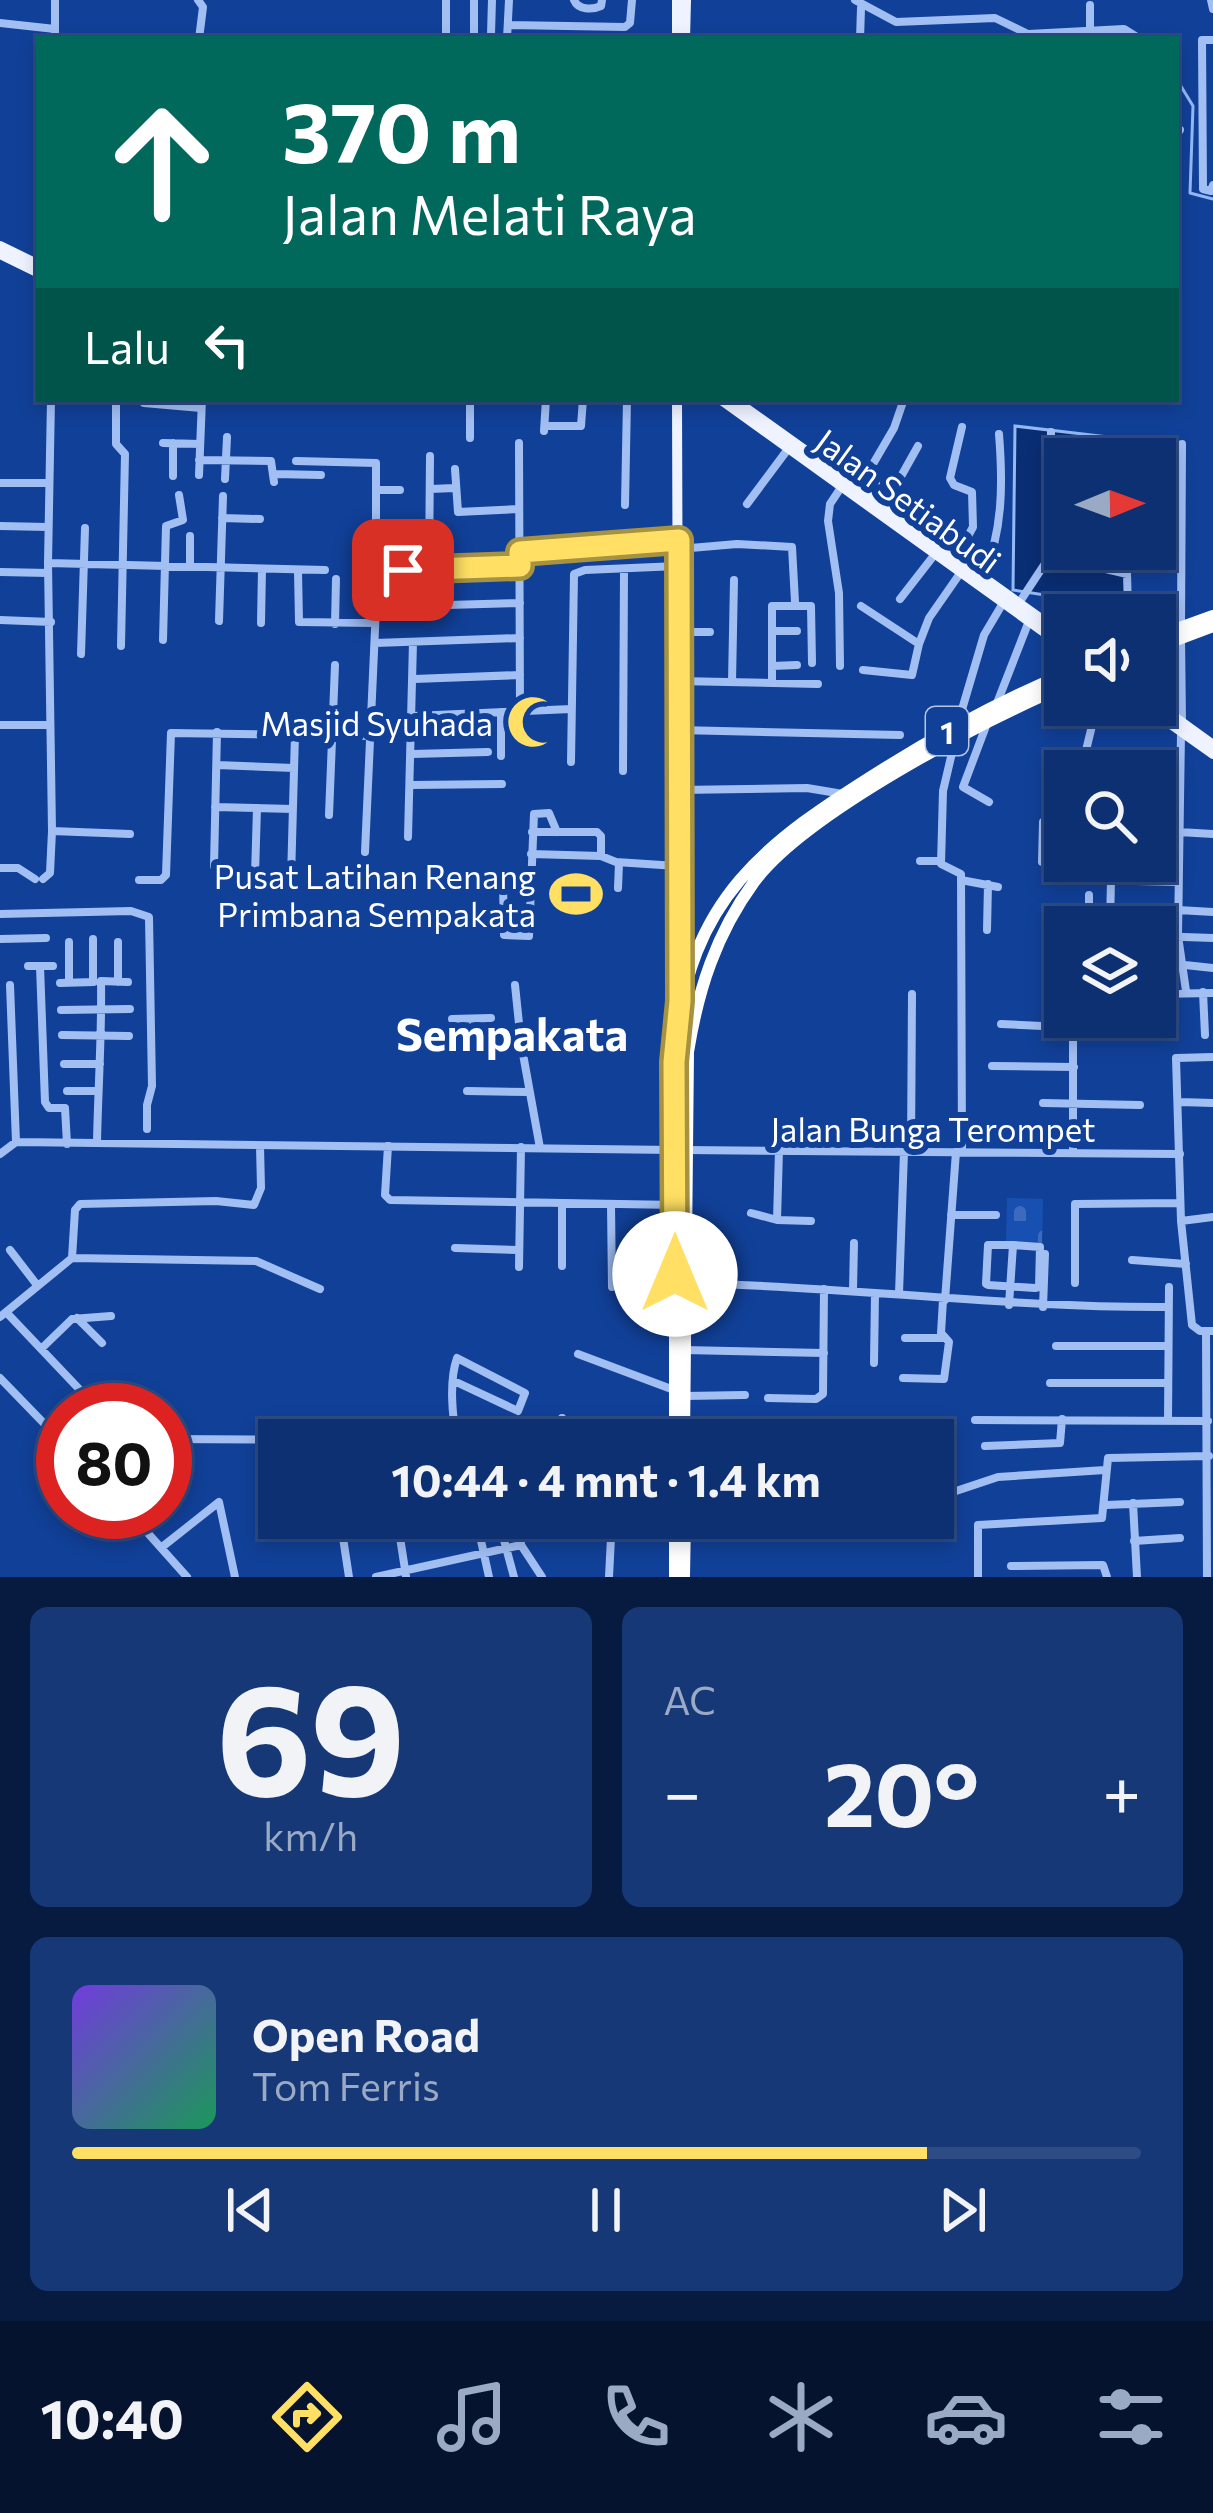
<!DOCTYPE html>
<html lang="id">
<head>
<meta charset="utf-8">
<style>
  :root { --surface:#0d3072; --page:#163877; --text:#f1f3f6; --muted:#9aa9c4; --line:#2d4b84; --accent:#ffe064 }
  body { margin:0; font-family:Commissioner,sans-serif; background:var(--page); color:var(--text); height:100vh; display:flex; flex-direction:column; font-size:45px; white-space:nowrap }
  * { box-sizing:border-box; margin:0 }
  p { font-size:39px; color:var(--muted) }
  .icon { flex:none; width:66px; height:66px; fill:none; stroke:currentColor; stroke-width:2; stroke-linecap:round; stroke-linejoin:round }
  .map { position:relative; height:1577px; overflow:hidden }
  .sheet { display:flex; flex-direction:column; gap:30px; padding:30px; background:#071a3f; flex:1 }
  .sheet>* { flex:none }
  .top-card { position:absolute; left:36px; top:36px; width:1143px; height:366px; border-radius:0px; box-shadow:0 6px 18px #0003,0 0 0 3px var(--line); background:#00695c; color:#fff; overflow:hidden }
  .needle { width:78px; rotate:89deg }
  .controls { position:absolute; left:1044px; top:438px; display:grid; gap:24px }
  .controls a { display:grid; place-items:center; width:132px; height:132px; border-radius:0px; background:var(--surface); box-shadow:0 6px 18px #0003,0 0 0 3px var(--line); font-size:60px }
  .speed { position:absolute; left:36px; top:1383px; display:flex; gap:24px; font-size:60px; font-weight:700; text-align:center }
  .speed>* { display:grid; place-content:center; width:156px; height:156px; border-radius:50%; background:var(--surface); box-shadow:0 6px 18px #0003,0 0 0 3px var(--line); line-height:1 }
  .speed .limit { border:18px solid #d22; background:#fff; color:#111 }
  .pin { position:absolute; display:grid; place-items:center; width:102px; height:102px; color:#fff; margin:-51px; border-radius:24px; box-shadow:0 6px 18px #0006 }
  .me { position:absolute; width:132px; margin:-66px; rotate:0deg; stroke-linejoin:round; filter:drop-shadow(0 0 9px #0008) }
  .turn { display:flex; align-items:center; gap:42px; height:252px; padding:0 48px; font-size:54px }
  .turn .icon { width:156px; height:156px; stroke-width:2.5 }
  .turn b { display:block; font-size:84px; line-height:102px }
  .then { display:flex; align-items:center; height:114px; padding:0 48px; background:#0003; gap:24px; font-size:45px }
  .big { font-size:90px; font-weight:700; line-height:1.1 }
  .sheet .card { flex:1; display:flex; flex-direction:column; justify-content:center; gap:18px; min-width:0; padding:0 42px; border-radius:18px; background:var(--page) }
  .sheet .dial { align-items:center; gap:0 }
  .dial b { font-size:156px; line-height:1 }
  .song { display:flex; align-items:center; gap:36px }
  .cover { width:144px; height:144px; border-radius:18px; background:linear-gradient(135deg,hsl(260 70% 55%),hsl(150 70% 35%)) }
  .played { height:12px; border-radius:6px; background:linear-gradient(90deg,var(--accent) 80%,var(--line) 80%) }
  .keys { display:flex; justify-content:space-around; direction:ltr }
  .heat { display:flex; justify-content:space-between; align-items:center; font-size:66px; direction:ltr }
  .sheet .tiles { flex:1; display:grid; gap:30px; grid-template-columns:1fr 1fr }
  .card:last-child { grid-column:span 2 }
  .trip { position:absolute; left:258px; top:1419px; width:696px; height:120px; border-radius:0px; background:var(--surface); box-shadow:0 6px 18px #0003,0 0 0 3px var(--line); font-weight:700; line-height:120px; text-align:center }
  .menu { display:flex; height:192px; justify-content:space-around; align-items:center; background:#05132e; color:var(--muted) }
  .menu .icon { width:84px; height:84px }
  .menu .current { color:var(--accent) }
  .menu b { font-size:54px; color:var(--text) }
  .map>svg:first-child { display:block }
  .cemetery { fill:url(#cemetery-stones) }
  .water { fill:#0a2e74; stroke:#93b9f7; stroke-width:3 }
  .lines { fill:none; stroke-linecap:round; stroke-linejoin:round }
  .stream { stroke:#93b9f7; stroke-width:3 }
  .minor { stroke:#a2bff4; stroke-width:8 }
  .major { stroke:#eef3ff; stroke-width:10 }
  .highway { stroke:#fff; stroke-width:12 }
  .route-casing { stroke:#a69241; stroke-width:30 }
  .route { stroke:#ffe064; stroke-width:21 }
  .labels { text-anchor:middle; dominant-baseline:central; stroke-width:12; stroke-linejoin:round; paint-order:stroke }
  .shield { fill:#114098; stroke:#b8c6e0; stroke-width:3 }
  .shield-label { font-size:30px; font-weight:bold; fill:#fff }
  .street-label { font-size:33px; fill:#fff; stroke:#114098 }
  .poi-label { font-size:33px; fill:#fff; stroke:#114098; text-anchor:end }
  .district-label { font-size:45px; font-weight:bold; fill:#fff; stroke:#114098 }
</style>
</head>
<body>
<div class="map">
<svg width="1213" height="1577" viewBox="0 0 1213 1577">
  <defs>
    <pattern id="cemetery-stones" width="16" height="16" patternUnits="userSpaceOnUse" patternTransform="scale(3)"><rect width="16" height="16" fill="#1850b2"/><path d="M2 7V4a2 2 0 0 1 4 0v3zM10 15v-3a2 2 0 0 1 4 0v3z" fill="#3b6abe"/></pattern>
  </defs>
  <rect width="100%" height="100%" fill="#114098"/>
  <path class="cemetery" d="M1007,1198L1043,1199L1042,1243H1006Z"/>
  <path class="water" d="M1015,426L1134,440L1133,459H1065V549H1130L1128,608L1013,590Z"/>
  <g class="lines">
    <path class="stream" d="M1028,37L1054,36
      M1176,78L1193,106L1190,193L1213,199"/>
    <path class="minor" d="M198,0L203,7L199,39
      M474,0V39
      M574,0C578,10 592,10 601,6L602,0
      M855,0L896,22L995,18L1028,34L1124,29L1140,39
      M1211,0L1213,9
      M1090,5V31
      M0,23L55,29
      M508,25L625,27L630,23L632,0
      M491,34L492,0
      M446,38V0
      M55,39V0
      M507,39L509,0
      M860,39L861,8
      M1213,40H1202L1203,189L1211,191L1213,185
      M1176,129L1180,130
      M116,399V444L125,454L121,646
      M144,403L201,408
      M549,426H581L583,399
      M544,431L546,399
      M470,438V399
      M163,443L200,444
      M519,443L520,711
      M841,454L871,471
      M199,460L271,461L274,482
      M296,461L376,463V607L365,852
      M1050,464L1065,467
      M455,469L458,512L519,509
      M275,474L321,475
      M199,475L202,399
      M869,475L894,489L918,446
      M173,476V443
      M225,479L227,437
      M0,483H48
      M859,488L894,428L904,399
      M430,489L455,488
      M377,490H400
      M747,504L788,449
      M625,505L627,399
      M1049,509L1065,511
      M222,518L260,519
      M0,526L48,527
      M679,549L737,544L792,547L795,602
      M520,552L679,540
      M1050,556L1127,574L1128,608L1149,615
      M956,558L973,527L972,492L954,485L950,478L962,427
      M48,563L325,570
      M190,565V536
      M429,569L430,456
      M298,571L299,622L375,623
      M0,572L48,573
      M377,572L520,566
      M983,578C1003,531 1003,484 999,434
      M900,599L935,554
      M1019,603L1050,556L1051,432
      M861,606L919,644L929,618L961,572
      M376,607L520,603
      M1155,617L1172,622L1175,629
      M0,620L51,622
      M219,621L223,496
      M261,623L262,569
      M335,624L336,579
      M1181,627L1182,444
      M772,631H797
      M679,632H710
      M1181,637L1182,723
      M163,640L166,526L183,520L179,495
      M375,643L520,638
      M81,654L85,528
      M772,666L797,665
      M840,666L839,593L828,521L830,504L842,486
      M863,670L912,675L919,644
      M414,679L520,675
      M678,681L818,684
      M732,682L734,580
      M772,683V606H811L812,663
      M997,703L1029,621
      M501,712V756
      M413,716L571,709
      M958,723L984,635L1003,603
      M0,725H50
      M986,726L963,787L989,802
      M678,730L900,735
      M1181,733L1178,936L1186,991
      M955,740L943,791L941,864L961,874L962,1152
      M412,754L488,752
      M571,762L574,574L585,570L678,566
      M217,765L294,768
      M623,771L624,570
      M1081,771L1097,705
      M411,785L502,784
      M679,790L807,788L843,794
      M1155,794L1180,797
      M215,807L293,809
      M329,815L335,665
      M1065,822H1043L1042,862L1076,864
      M1155,828H1179
      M52,831L130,834
      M532,832H597L601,836V856
      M1179,832L1213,834
      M408,837L413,642
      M531,854L601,856L616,862L677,866
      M1155,860L1178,863
      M920,861H941
      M1092,861L1094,880L1178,882
      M214,866L217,732
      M0,868H18L35,879
      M255,874L257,808
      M43,879L50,873L52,831L48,563L51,399
      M291,879L295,734
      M139,880H161L166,875L171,733L372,736
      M961,880L998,887
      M530,882H503L504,935L529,936L534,814L549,813L557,832
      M618,888L619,863
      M1178,910L1213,912
      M0,914L131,911L149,917L152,1086L147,1105V1129
      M1089,923V895
      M1110,924L1111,880
      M987,930L988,884
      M1155,936L1213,938
      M0,939L46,938
      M69,942V982
      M1185,965L1213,968
      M28,966H53
      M40,966L45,1102L49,1108H65L67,1144
      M1155,968L1158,993
      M93,982V939
      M118,982V942
      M60,983L94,982
      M10,985L16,1142
      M515,985L521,1043L540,1148
      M1203,992L1205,1035
      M1155,994L1213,993
      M61,1010L130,1009
      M452,1019L491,1018
      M473,1019V1045
      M1001,1024L1146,1031
      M1073,1029V1153
      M62,1035L129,1036
      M429,1044L521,1043
      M1213,1057L1176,1058L1181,1221L1192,1325L1200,1331H1213
      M64,1064H100
      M992,1066L1074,1067
      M67,1091H97
      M467,1091L529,1092
      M1180,1102L1213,1103
      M1043,1103L1140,1105
      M97,1143C98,1088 102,1036 101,981L128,982
      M388,1146L385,1195L390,1200L675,1205
      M684,1150L1180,1154
      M779,1150L777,1220L811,1221
      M911,1152L912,994
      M0,1154L16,1142L674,1150
      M611,1205L612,1287
      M751,1213L777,1220
      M951,1215H996
      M1181,1221L1213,1217
      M455,1248L519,1250
      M10,1250L37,1285
      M72,1258L256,1261L320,1289
      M1132,1260L1186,1264
      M562,1266V1204
      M519,1267L521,1147
      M684,1283C846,1286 1006,1308 1168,1307
      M1075,1283V1204L1180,1203
      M853,1290L854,1243
      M899,1294L904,1152
      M945,1300L956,1152
      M1009,1305L1013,1245L1040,1247L1039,1287L1035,1288L988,1285L986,1284L988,1245H1013
      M1043,1307L1045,1254
      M6,1312L99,1410
      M0,1317L72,1258L75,1210L80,1204L216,1201L254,1205L261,1188L260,1146
      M77,1318L102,1343
      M1206,1331L1207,1577
      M905,1338H943
      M1056,1346H1168
      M41,1349L72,1319L111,1316
      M684,1350L824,1353
      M578,1354L674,1390
      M874,1363L875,1293
      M0,1378L63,1443
      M903,1378L944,1379L949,1342L941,1333L943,1300
      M454,1381L518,1411L525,1393L457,1358C449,1381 452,1415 457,1440
      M1050,1383H1168
      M685,1396L745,1395
      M768,1398L816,1399L823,1394L824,1289
      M975,1420L1208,1421
      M1168,1420L1169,1287
      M392,1424L454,1422
      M165,1439L328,1440
      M560,1440L562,1418
      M779,1440V1433
      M985,1446L1060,1443L1062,1419
      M165,1472L169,1465L170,1439
      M933,1493L953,1492L998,1477L1105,1470
      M1133,1503L1137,1577
      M1106,1505L1180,1502
      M129,1512L187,1577
      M340,1518L349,1577
      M397,1518L406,1576
      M476,1518L489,1577
      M498,1518L514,1577
      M520,1518L521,1545L542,1577
      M622,1518L679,1528
      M1134,1541L1180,1538
      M162,1547L219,1502L235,1577
      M1011,1566L1103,1565L1107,1577
      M376,1577L521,1545
      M609,1577L612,1518
      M978,1577V1525L1102,1518L1108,1458L1209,1456"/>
    <path class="major" d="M677,0V39
      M685,39L686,0
      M0,246L39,265
      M0,254L39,273
      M677,399L679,1001
      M720,399L1065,647
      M733,399L1065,636
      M1155,703L1213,745
      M1144,705L1213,754"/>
    <path class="highway" d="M1155,637L1213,616
      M1155,648L1213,626
      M1057,677L1061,665L1058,642
      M675,1440V1049C689,897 765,843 885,768C943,732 1002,700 1065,674
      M684,1440L688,1052C698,990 716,934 754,882C804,814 985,719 1065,686
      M675,1577V1518
      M684,1577L685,1518"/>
  </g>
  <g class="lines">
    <g class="route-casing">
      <path id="route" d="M403,570L520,566V552L679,540L680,1001L674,1062L675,1274"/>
    </g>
    <use href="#route" class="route"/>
  </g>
  <defs>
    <g id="mosque-bare" transform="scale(4.14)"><path d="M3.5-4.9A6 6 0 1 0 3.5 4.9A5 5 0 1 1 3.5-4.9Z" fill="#ffe064" stroke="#114098" stroke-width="2.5" paint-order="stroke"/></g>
    <g id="stadium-bare" transform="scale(4.14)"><path d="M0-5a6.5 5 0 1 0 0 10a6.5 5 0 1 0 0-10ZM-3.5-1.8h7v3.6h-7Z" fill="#ffe064" stroke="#114098" stroke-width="2.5" paint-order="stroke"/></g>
  </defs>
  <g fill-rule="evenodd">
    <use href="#mosque-bare" x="533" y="722"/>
    <use href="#stadium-bare" x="576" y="894"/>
  </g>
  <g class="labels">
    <rect class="shield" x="926" y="707" width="42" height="48" rx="9"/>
    <g class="shield-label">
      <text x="947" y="731">1</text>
    </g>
    <g class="street-label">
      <text transform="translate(909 500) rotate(36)">Jalan Setiabudi</text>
      <text x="933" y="1128">Jalan Bunga Terompet</text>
    </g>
    <g class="poi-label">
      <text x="493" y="722">Masjid Syuhada</text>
      <text x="536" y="875">Pusat Latihan Renang<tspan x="536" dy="38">Primbana Sempakata</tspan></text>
    </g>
    <g class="district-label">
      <text x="512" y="1032">Sempakata</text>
    </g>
  </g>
</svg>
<div class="controls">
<a><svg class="needle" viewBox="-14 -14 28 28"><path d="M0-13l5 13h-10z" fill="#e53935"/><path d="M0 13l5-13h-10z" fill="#9aa9c4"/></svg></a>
<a><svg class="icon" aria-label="sound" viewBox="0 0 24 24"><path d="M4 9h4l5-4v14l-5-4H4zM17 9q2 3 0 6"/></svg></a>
<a><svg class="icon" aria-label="search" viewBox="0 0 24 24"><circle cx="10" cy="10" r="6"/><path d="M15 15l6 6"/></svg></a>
<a><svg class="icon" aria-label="layers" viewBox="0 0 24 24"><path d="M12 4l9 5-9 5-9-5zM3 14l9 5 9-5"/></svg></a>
</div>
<div class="speed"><div class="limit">80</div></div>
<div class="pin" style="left:403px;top:570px;background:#d93025"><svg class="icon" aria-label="arrive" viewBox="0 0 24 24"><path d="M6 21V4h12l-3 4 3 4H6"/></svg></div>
<svg class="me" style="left:675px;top:1274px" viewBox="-20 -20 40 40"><circle r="19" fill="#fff"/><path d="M0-13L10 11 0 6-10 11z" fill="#ffe064"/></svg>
<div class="trip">10:44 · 4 mnt · 1.4 km</div>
<div class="top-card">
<div class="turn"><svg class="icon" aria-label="ahead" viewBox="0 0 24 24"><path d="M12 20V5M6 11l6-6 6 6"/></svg><div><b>370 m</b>Jalan Melati Raya</div></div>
<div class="then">Lalu<svg class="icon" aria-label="left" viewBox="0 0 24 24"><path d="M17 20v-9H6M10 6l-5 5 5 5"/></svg></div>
</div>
</div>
<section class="sheet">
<div class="tiles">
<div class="card dial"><b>69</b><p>km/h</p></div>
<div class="card"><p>AC</p>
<div class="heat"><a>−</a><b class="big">20°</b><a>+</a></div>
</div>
<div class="card">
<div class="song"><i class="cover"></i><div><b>Open Road</b><p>Tom Ferris</p></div></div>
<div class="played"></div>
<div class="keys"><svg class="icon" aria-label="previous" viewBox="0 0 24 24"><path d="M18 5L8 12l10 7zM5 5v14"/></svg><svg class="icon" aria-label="pause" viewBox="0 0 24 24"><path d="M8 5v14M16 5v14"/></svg><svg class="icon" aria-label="next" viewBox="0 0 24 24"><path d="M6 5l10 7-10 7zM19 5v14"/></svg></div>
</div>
</div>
</section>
<nav class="menu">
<b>10:40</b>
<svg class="icon current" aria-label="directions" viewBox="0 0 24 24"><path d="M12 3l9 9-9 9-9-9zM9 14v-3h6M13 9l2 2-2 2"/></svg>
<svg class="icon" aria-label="music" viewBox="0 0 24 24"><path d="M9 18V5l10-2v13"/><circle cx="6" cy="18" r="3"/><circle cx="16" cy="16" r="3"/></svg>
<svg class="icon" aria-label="phone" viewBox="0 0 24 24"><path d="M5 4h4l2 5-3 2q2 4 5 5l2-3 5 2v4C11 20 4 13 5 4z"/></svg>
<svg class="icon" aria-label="climate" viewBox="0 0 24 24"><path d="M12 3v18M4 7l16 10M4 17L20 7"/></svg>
<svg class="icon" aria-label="car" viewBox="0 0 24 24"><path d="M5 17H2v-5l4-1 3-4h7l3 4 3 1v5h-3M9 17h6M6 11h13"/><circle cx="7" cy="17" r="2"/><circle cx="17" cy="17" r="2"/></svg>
<svg class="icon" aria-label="filters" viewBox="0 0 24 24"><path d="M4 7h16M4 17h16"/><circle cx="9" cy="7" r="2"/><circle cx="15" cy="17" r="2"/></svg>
</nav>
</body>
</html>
